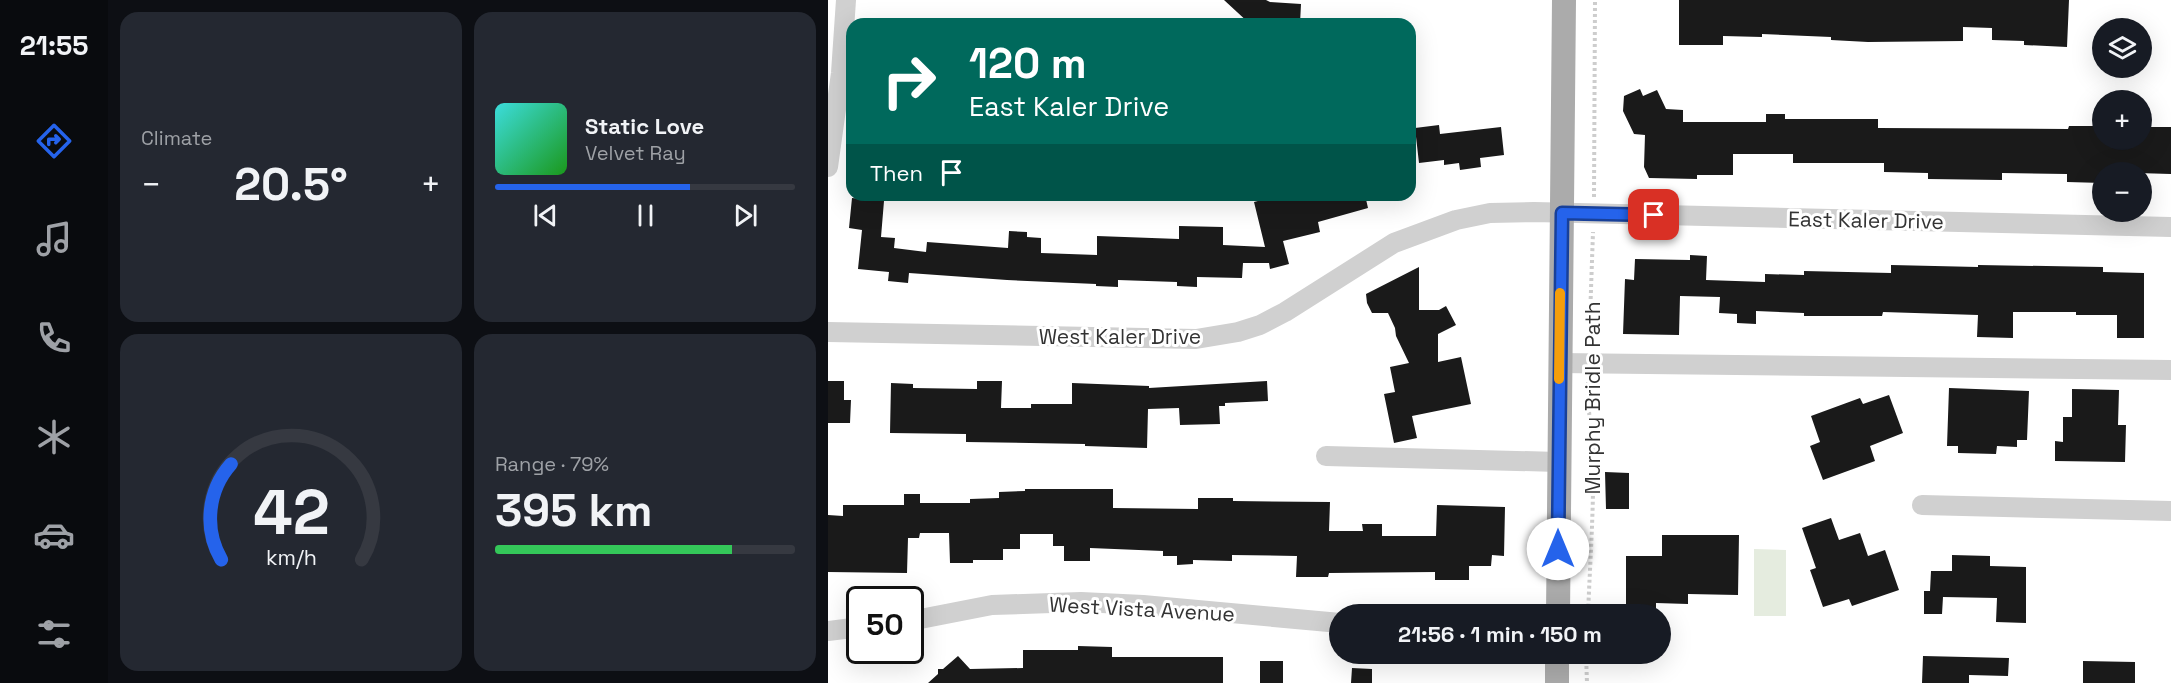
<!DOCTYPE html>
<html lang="en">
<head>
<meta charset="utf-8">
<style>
  :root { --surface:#171b24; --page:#242831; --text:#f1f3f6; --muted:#9ea1a6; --line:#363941; --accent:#2563eb }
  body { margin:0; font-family:"Space Grotesk",sans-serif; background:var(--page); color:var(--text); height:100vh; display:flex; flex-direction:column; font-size:22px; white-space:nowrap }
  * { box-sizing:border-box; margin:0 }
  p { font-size:20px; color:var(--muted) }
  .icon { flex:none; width:33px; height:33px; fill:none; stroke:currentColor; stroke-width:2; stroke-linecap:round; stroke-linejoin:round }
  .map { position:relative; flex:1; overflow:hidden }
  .details { display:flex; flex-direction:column; gap:12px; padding:12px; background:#0d0f14; width:720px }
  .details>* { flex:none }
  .hud { position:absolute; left:18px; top:18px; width:570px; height:183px; border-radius:18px; box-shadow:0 6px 24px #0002; background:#00695c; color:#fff; overflow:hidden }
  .tools { position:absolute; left:1264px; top:18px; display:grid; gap:12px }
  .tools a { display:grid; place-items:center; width:60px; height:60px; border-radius:50%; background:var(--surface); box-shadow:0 6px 24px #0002; font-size:30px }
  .speed { position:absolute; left:18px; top:586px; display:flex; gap:12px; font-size:30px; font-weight:700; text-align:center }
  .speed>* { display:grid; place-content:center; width:78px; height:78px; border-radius:50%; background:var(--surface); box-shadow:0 6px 24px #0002; line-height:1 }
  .speed .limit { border:3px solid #111; border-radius:9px; background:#fff; color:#111 }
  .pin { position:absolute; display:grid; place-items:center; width:51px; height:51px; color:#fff; margin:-26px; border-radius:12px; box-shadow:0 3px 9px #0006 }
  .me { position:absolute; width:66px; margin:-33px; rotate:0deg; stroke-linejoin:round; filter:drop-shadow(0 0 4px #0008) }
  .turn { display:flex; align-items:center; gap:21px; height:126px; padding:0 24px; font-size:27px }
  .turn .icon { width:78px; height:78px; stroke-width:2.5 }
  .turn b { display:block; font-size:42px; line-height:51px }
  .then { display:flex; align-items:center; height:57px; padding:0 24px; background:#0003; gap:12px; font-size:22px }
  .big { font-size:45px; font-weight:800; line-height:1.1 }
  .details .widget { flex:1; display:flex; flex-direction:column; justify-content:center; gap:9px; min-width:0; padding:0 21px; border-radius:18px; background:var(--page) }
  .details .dial { align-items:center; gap:0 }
  .dial svg { height:156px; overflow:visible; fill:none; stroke:var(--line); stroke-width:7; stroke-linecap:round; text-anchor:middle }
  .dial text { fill:var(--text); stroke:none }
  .song { display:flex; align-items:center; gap:18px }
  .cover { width:72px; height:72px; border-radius:9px; background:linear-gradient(135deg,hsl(180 70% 55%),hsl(120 70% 35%)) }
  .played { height:6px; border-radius:3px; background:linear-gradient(90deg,var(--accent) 65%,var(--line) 65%) }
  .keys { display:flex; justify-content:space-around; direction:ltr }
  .heat { display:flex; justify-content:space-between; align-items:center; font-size:33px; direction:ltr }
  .charge { height:9px; border-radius:4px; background:linear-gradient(90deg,#34c759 79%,var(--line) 0) }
  .details .tiles { flex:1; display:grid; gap:12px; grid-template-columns:repeat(2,1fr) }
  .trip { position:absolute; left:501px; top:604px; width:342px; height:60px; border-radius:30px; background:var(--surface); box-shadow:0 6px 24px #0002; font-weight:800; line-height:60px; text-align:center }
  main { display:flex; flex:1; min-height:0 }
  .dock { display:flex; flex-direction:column; width:108px; justify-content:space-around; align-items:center; background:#090b0e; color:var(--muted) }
  .dock .icon { width:42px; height:42px }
  .dock .on { color:var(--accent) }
  .dock b { font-size:27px; color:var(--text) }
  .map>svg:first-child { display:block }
  .green { fill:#e5ecdf }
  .building { fill:#1a1a1a }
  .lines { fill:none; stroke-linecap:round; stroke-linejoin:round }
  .path { stroke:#cdcdcd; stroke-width:4; stroke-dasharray:3 3; stroke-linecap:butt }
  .minor { stroke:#d0d0d0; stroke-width:20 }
  .major { stroke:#ababab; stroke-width:24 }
  .route-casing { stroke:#184099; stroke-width:15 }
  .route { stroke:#2563eb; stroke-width:10 }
  .slow { stroke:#f59e0b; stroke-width:10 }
  .labels { text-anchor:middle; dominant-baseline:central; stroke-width:6; stroke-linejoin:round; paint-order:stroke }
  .street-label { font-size:21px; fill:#333; stroke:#fff }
</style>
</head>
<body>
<main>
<nav class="dock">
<b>21:55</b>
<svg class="icon on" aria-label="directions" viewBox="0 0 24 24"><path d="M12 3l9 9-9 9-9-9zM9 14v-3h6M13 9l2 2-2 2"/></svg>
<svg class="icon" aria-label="music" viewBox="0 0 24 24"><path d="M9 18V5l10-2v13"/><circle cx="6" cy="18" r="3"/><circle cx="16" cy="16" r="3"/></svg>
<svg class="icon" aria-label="phone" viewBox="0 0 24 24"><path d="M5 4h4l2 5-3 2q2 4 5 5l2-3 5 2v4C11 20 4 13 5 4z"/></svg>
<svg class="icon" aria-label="climate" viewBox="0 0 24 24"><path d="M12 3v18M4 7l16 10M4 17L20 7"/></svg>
<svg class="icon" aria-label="car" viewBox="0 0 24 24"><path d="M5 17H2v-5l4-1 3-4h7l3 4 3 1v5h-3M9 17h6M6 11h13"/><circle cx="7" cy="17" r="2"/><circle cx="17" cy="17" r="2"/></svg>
<svg class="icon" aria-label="filters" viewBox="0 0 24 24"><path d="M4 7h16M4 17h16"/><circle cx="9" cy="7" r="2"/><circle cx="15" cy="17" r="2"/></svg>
</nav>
<section class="details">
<div class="tiles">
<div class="widget"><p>Climate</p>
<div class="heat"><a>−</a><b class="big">20.5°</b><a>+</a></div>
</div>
<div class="widget">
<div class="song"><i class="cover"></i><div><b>Static Love</b><p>Velvet Ray</p></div></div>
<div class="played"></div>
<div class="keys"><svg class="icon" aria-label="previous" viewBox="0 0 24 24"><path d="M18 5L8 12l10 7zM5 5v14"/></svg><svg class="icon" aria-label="pause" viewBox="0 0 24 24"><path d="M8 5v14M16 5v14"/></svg><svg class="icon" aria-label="next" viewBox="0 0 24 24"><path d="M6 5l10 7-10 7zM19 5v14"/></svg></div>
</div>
<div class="widget dial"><svg viewBox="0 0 100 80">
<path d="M14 69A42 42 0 1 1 86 69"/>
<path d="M14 69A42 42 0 0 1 19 20" stroke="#2563eb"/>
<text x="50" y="56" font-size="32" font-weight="700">42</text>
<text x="50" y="72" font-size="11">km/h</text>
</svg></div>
<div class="widget"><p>Range · 79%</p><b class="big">395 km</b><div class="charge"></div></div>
</div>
</section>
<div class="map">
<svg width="1343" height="683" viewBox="0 0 1343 683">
  <rect width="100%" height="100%" fill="#fff"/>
  <path class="green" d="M926,549L958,550V616H926Z"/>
  <path class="building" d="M396,0H438L442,2L473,4L472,24H422Z
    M851,0H1241L1239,47L1196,45V41L1164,40V28L1135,27V41L1040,42L1003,40V37L934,34V37L895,36V45H851Z
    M812,89L815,96L829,90L838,109L855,110V122H938V114H957V119H1050V128L1240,129L1241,126H1275V140H1314V127H1343V174L1275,172V183L1239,182V174L1174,173V180L1100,179V173L1056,172V163H965V154H905V175H869V179L821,178L816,167L817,135L806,134L795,111L796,96Z
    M611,125L612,134L673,127L676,155L652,158L653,167L632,170L631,163L616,165V160L591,163L587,128Z
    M452,195H537L540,208L490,222L492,232L455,241L461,264L442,269L441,263H415L414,278L369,277V287L349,286V282L290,280V287L268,286V284L179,280L81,273L80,283L60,281L61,272L30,269L34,230L21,228L24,198L56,201L53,237L67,238L66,248L98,252L99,242L180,248L181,231L199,232V237L213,238V253L269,255V236L351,239V226L395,227V245L437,247L426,202Z
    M862,255L879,256L878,280L937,282V274L976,275V271L1063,273V265L1150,267V265L1275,267V272L1316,273V338H1289V315H1248V312H1185V338L1149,337L1150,315L1055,312L1054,316H976V313L928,311V324L909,323V314L891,313L892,297L852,296L851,335L795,334L797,279L806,280L807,259L862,260Z
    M591,267V310H611L618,306L628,325L610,334V362L633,357L643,404L584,416L589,438L566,443L556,394L567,392L562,367L581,363L568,336L567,328L560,313H544L539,303L538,294Z
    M0,381H16V400H23L22,423H0Z
    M149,381H174L173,408H203V404H244V383L321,386V388L439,381L440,401L397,403V406H391L392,424L352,425L351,408L320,409L319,448L257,446V444L138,442V434L62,433L63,383L85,384V388L149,389Z
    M1121,388L1201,391L1199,440H1189V447L1169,446L1168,454L1130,453V446H1119Z
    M1244,389L1291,390L1290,425H1298L1297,462L1227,461V441L1235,442V417H1244Z
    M1061,395L1075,433L1042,446L1047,461L995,480L982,446L992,442L983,416L1032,398L1035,404Z
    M777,472L801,473V509H778Z
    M197,489H285V508L370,509V498H405V501L502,502L501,531H535L534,524H554V536H608L609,505L677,507L676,556L664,555L663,566H641V580H607V572L501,573L500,577H468L469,556L404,555V561L365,560V564L349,565V556H335V551L262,548V561H236V546H225V534H192V549H175V560H145V563H122L121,533H92L91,538H80L79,573L0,572V515L15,516V505H76V494H92V503H142V499L171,498V492L197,491Z
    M1003,518L1011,540L1032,533L1040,556L1057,550L1071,590L1024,606L1021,599L995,607L982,570L988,568L974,528Z
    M834,535H911L910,595L860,594V604L828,603V615H798V556H834Z
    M1124,555L1162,556V566L1198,567V623L1168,622L1169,598L1115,597L1114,614H1096V591H1102L1103,571H1124Z
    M250,646L284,647V657H395V683H100L110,674V669H115L130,656L142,669L195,668V650H250Z
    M1095,656L1181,658L1180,676L1141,675V683H1094Z
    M432,661H455V683H432Z
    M1255,661L1307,662V683H1255Z
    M524,668L544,669V683H523Z"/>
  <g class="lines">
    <path class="path" d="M766,197L767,0
      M761,347L765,232
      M760,382C759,407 764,431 765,456C766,509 762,562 760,615
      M758,654L759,683"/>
    <path class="minor" d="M0,167L13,73L18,0
      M0,332L368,339L410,332L432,325L457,312L566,243L628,220L662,213L706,212L1343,227
      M731,363L1343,370
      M498,456L730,462
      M1094,505L1343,511
      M82,621L164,605L253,602L315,605L512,623
      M0,631L32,627"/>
    <path class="major" d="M730,615L736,0
      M729,683V654"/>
  </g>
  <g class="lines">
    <g class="route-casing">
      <path id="route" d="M730,549L734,213L826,215"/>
    </g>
    <use href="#route" class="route"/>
    <path class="slow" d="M731,379L732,293"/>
  </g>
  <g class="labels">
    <g class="street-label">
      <text transform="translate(1038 220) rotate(1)">East Kaler Drive</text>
      <text x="292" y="336">West Kaler Drive</text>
      <text transform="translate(764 398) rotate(-90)">Murphy Bridle Path</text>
      <text transform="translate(314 609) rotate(3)">West Vista Avenue</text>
    </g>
  </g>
</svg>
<div class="tools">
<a><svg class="icon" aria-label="layers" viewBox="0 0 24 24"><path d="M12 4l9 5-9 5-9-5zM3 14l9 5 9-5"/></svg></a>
<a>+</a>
<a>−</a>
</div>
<div class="speed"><div class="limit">50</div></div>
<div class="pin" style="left:826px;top:215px;background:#d93025"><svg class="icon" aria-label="arrive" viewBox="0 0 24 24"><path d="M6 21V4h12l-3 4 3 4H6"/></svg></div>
<svg class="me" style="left:730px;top:549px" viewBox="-20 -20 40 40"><circle r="19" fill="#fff"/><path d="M0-13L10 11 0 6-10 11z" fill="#2563eb"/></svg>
<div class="trip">21:56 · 1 min · 150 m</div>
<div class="hud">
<div class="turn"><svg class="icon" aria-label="right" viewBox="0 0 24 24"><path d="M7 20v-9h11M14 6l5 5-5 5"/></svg><div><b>120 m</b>East Kaler Drive</div></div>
<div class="then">Then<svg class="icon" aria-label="arrive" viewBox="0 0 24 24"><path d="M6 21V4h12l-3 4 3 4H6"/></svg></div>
</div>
</div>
</main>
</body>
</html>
